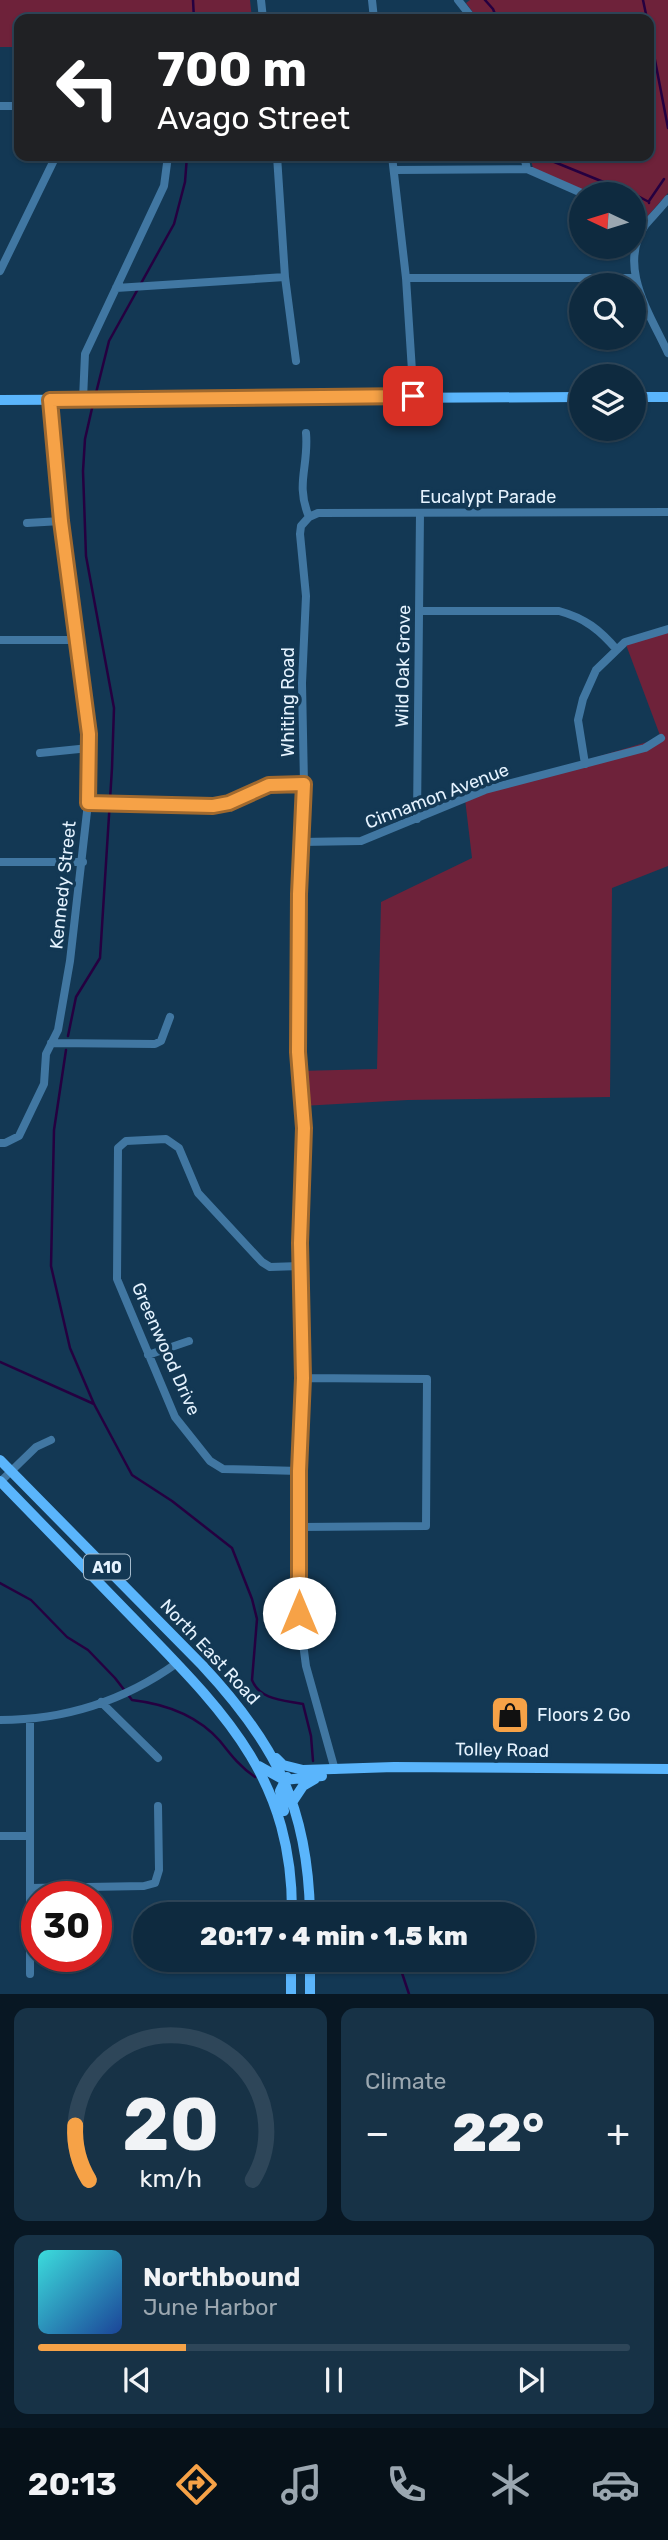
<!DOCTYPE html>
<html lang="en">
<head>
<meta charset="utf-8">
<style>
  :root { --surface:#0e2a3f; --page:#173246; --text:#f1f3f6; --muted:#9ba7b0; --line:#2e4659; --accent:#f6a247 }
  body { margin:0; font-family:Rubik,sans-serif; background:var(--page); color:var(--text); height:100vh; display:flex; flex-direction:column; font-size:26px; white-space:nowrap }
  * { box-sizing:border-box; margin:0 }
  p { font-size:23px; color:var(--muted) }
  .icon { flex:none; width:38px; height:38px; fill:none; stroke:currentColor; stroke-width:2; stroke-linecap:round; stroke-linejoin:round }
  .map { position:relative; height:1994px; overflow:hidden }
  .panel { display:flex; flex-direction:column; gap:14px; padding:14px; background:#081723; flex:1 }
  .panel>* { flex:none }
  .hud { position:absolute; left:14px; top:14px; width:640px; height:147px; border-radius:14px; box-shadow:0 2px 5px #0004,0 0 0 2px var(--line); background:#202124; color:#fff; overflow:hidden }
  .needle { width:46px; rotate:274deg }
  .buttons { position:absolute; left:569px; top:182px; display:grid; gap:14px }
  .buttons a { display:grid; place-items:center; width:77px; height:77px; border-radius:50%; background:var(--surface); box-shadow:0 2px 5px #0004,0 0 0 2px var(--line); font-size:35px }
  .speed { position:absolute; left:21px; top:1881px; display:flex; gap:14px; font-size:35px; font-weight:700; text-align:center }
  .speed>* { display:grid; place-content:center; width:91px; height:91px; border-radius:50%; background:var(--surface); box-shadow:0 2px 5px #0004,0 0 0 2px var(--line); line-height:1 }
  .speed .limit { border:10px solid #d22; background:#fff; color:#111 }
  .pin { position:absolute; display:grid; place-items:center; width:60px; height:60px; color:#fff; margin:-30px; border-radius:14px; box-shadow:0 4px 10px #0006 }
  .me { position:absolute; width:77px; margin:-38px; rotate:0deg; stroke-linejoin:round; filter:drop-shadow(0 0 5px #0008) }
  .turn { display:flex; align-items:center; gap:24px; height:147px; padding:0 28px; font-size:32px }
  .turn .icon { width:91px; height:91px; stroke-width:2.5 }
  .turn b { display:block; font-size:49px; line-height:60px }
  .big { font-size:52px; font-weight:800; line-height:1.1 }
  .panel .tile { flex:1; display:flex; flex-direction:column; justify-content:center; gap:10px; min-width:0; padding:0 24px; border-radius:14px; background:var(--page) }
  .panel .dial { align-items:center; gap:0 }
  .dial svg { height:182px; overflow:visible; fill:none; stroke:var(--line); stroke-width:7; stroke-linecap:round; text-anchor:middle }
  .dial text { fill:var(--text); stroke:none }
  .song { display:flex; align-items:center; gap:21px }
  .cover { width:84px; height:84px; border-radius:10px; background:linear-gradient(135deg,hsl(180 70% 55%),hsl(220 70% 35%)) }
  .played { height:7px; border-radius:4px; background:linear-gradient(90deg,var(--accent) 25%,var(--line) 25%) }
  .keys { display:flex; justify-content:space-around; direction:ltr }
  .heat { display:flex; justify-content:space-between; align-items:center; font-size:38px; direction:ltr }
  .panel .tiles { flex:1; display:grid; gap:14px; grid-template-columns:1fr 1fr }
  .tile:last-child { grid-column:span 2 }
  .trip { position:absolute; left:133px; top:1902px; width:402px; height:70px; border-radius:35px; background:var(--surface); box-shadow:0 2px 5px #0004,0 0 0 2px var(--line); font-weight:800; line-height:70px; text-align:center }
  .tabs { display:flex; height:112px; justify-content:space-around; align-items:center; background:#061119; color:var(--muted) }
  .tabs .icon { width:49px; height:49px }
  .tabs .active { color:var(--accent) }
  .tabs b { font-size:32px; color:var(--text) }
  .map>svg:first-child { display:block }
  .green { fill:#6e223a }
  .lines { fill:none; stroke-linecap:round; stroke-linejoin:round }
  .stream { stroke:#250040; stroke-width:2.5 }
  .minor { stroke:#4177a2; stroke-width:8 }
  .major { stroke:#5ab5fc; stroke-width:10 }
  .route-casing { stroke:#a0692e; stroke-width:18 }
  .route { stroke:#f6a247; stroke-width:12 }
  .labels { text-anchor:middle; dominant-baseline:central; stroke-width:7; stroke-linejoin:round; paint-order:stroke }
  .shield { fill:#133854; stroke:#a5bacb; stroke-width:2 }
  .shield-label { font-size:16px; font-weight:bold; fill:#e4f2fe }
  .street-label { font-size:18px; fill:#e4f2fe; stroke:#133854 }
  .poi-label { font-size:18px; fill:#e4f2fe; stroke:#133854; text-anchor:start }
</style>
</head>
<body>
<div class="map">
<svg width="668" height="1994" viewBox="0 0 668 1994">
  <rect width="100%" height="100%" fill="#133854"/>
  <path class="green" d="M0,0H250L252,19H19V47H0Z
    M470,0H668V193L646,218L634,212V194H591L533,168L530,156H649V19H478L466,3Z
    M421,13V19H385V14Z
    M668,629V866L612,888L610,1097L408,1100L302,1106L299,1071L377,1069L381,902L472,858L465,799L485,790L661,738L625,642Z"/>
  <g class="lines">
    <path class="stream" d="M193,0L194,19
      M485,0L493,9L497,19
      M643,0L647,19
      M649,29L668,128
      M546,156L547,159L633,194
      M634,194L649,202
      M649,203V201L664,179
      M95,397L109,341L174,224L185,182L187,156
      M68,1036L76,997L100,958L112,768L114,708L86,556L83,471L85,439L93,404
      M66,1050L54,1130L51,1266L70,1348L94,1404L132,1475L172,1501L232,1548L252,1599L257,1619L252,1680C260,1700 283,1700 303,1704L311,1736L313,1761
      M0,1362L94,1404
      M0,1583L31,1600L67,1637L88,1650L115,1678L132,1700C166,1704 197,1715 220,1741C231,1755 240,1767 255,1777
      M394,1960L401,1970L409,1994"/>
    <path class="minor" d="M261,0L263,19
      M372,0L374,19
      M458,0L473,19
      M0,106H19
      M277,156L285,277L296,361
      M392,156L406,278L412,371
      M524,156L527,169L584,194
      M395,170L527,169
      M668,199C661,208 653,216 646,224C616,265 650,314 668,353
      M634,218L644,226
      M0,271L56,156
      M406,278H635
      M116,288L285,277
      M83,399L85,354L164,186L168,156
      M306,433C309,467 295,483 309,517L301,526L300,534L306,596L302,683L304,784L299,894L298,1052L304,1128L300,1243L303,1378L299,1471V1613L306,1666L335,1770
      M309,517L318,513L668,512
      M27,523L61,521
      M419,611H559C585,618 600,630 617,650
      M0,640H77
      M40,753L89,748
      M585,764L578,720L583,699L596,670L625,642L668,629
      M88,803L213,806L229,803L269,785L304,784
      M417,819L420,513
      M301,842L361,841L485,790L645,748L661,738
      M0,862H83
      M51,1043L155,1044L161,1041L170,1017
      M0,1143H5L19,1136L44,1084L46,1054L58,1030L70,961L88,803L89,734L61,516L50,400
      M148,1355L189,1341
      M299,1471L223,1469L210,1461L175,1417L117,1279L118,1148L126,1141L166,1139L179,1148L198,1193L262,1262L270,1267L300,1266
      M0,1482L36,1447L51,1440
      M300,1527L426,1526L427,1379L303,1378
      M101,1702L158,1758
      M0,1720C65,1720 124,1701 177,1663
      M30,1720V1974
      M0,1836H30
      M30,1888L144,1886L155,1883L159,1870L158,1806"/>
    <path class="major" d="M634,397H668
      M0,400L581,397
      M0,1460L202,1665C275,1743 308,1806 310,1914
      M0,1481C45,1527 89,1573 134,1619C223,1711 293,1777 292,1914
      M276,1758L283,1765L303,1770L394,1767L668,1769
      M259,1766L284,1780L322,1776
      M293,1801L303,1786L315,1779
      M284,1811L280,1791L287,1777
      M310,1960V1994
      M291,1994V1960"/>
  </g>
  <g class="lines">
    <g class="route-casing">
      <path id="route" d="M299,1613V1471L303,1378L300,1243L304,1128L298,1052L299,894L304,784L269,785L229,803L213,806L88,803L89,734L61,521L50,400L413,396"/>
    </g>
    <use href="#route" class="route"/>
  </g>
  <defs>
    <g id="shop-square" transform="scale(2.0125)"><rect x="-9" y="-9" width="18" height="18" rx="4" fill="#f6a247" stroke="#133854"/><path d="M-5-2.5h2.3a2.7 3.5 0 0 1 5.4 0H5L5.5 6h-11ZM-1.5-2.5h3a1.5 2.3 0 0 0-3 0Z" fill="#111"/></g>
  </defs>
  <g fill-rule="evenodd">
    <use href="#shop-square" x="510" y="1715"/>
  </g>
  <g class="labels">
    <rect class="shield" x="84" y="1554.5" width="46" height="25" rx="5"/>
    <g class="shield-label">
      <text x="107" y="1567">A10</text>
    </g>
    <g class="street-label">
      <text x="488" y="497">Eucalypt Parade</text>
      <text transform="translate(403 666) rotate(-89)">Wild Oak Grove</text>
      <text transform="translate(288 702) rotate(-90)">Whiting Road</text>
      <text transform="translate(437 796) rotate(-21)">Cinnamon Avenue</text>
      <text transform="translate(63 885) rotate(-84)">Kennedy Street</text>
      <text transform="translate(166 1349) rotate(66)">Greenwood Drive</text>
      <text transform="translate(210 1652) rotate(47)">North East Road</text>
      <text transform="translate(502 1750) rotate(1)">Tolley Road</text>
    </g>
    <g class="poi-label">
      <text x="537" y="1715">Floors 2 Go</text>
    </g>
  </g>
</svg>
<div class="buttons">
<a><svg class="needle" viewBox="-14 -14 28 28"><path d="M0-13l5 13h-10z" fill="#e53935"/><path d="M0 13l5-13h-10z" fill="#9ba7b0"/></svg></a>
<a><svg class="icon" aria-label="search" viewBox="0 0 24 24"><circle cx="10" cy="10" r="6"/><path d="M15 15l6 6"/></svg></a>
<a><svg class="icon" aria-label="layers" viewBox="0 0 24 24"><path d="M12 4l9 5-9 5-9-5zM3 14l9 5 9-5"/></svg></a>
</div>
<div class="speed"><div class="limit">30</div></div>
<div class="pin" style="left:413px;top:396px;background:#d93025"><svg class="icon" aria-label="arrive" viewBox="0 0 24 24"><path d="M6 21V4h12l-3 4 3 4H6"/></svg></div>
<svg class="me" style="left:299px;top:1613px" viewBox="-20 -20 40 40"><circle r="19" fill="#fff"/><path d="M0-13L10 11 0 6-10 11z" fill="#f6a247"/></svg>
<div class="trip">20:17 · 4 min · 1.5 km</div>
<div class="hud">
<div class="turn"><svg class="icon" aria-label="left" viewBox="0 0 24 24"><path d="M17 20v-9H6M10 6l-5 5 5 5"/></svg><div><b>700 m</b>Avago Street</div></div>
</div>
</div>
<section class="panel">
<div class="tiles">
<div class="tile dial"><svg viewBox="0 0 100 80">
<path d="M14 69A42 42 0 1 1 86 69"/>
<path d="M14 69A42 42 0 0 1 8 45" stroke="#f6a247"/>
<text x="50" y="56" font-size="32" font-weight="700">20</text>
<text x="50" y="72" font-size="11">km/h</text>
</svg></div>
<div class="tile"><p>Climate</p>
<div class="heat"><a>−</a><b class="big">22°</b><a>+</a></div>
</div>
<div class="tile">
<div class="song"><i class="cover"></i><div><b>Northbound</b><p>June Harbor</p></div></div>
<div class="played"></div>
<div class="keys"><svg class="icon" aria-label="previous" viewBox="0 0 24 24"><path d="M18 5L8 12l10 7zM5 5v14"/></svg><svg class="icon" aria-label="pause" viewBox="0 0 24 24"><path d="M8 5v14M16 5v14"/></svg><svg class="icon" aria-label="next" viewBox="0 0 24 24"><path d="M6 5l10 7-10 7zM19 5v14"/></svg></div>
</div>
</div>
</section>
<nav class="tabs">
<b>20:13</b>
<svg class="icon active" aria-label="directions" viewBox="0 0 24 24"><path d="M12 3l9 9-9 9-9-9zM9 14v-3h6M13 9l2 2-2 2"/></svg>
<svg class="icon" aria-label="music" viewBox="0 0 24 24"><path d="M9 18V5l10-2v13"/><circle cx="6" cy="18" r="3"/><circle cx="16" cy="16" r="3"/></svg>
<svg class="icon" aria-label="phone" viewBox="0 0 24 24"><path d="M5 4h4l2 5-3 2q2 4 5 5l2-3 5 2v4C11 20 4 13 5 4z"/></svg>
<svg class="icon" aria-label="climate" viewBox="0 0 24 24"><path d="M12 3v18M4 7l16 10M4 17L20 7"/></svg>
<svg class="icon" aria-label="car" viewBox="0 0 24 24"><path d="M5 17H2v-5l4-1 3-4h7l3 4 3 1v5h-3M9 17h6M6 11h13"/><circle cx="7" cy="17" r="2"/><circle cx="17" cy="17" r="2"/></svg>
</nav>
</body>
</html>
